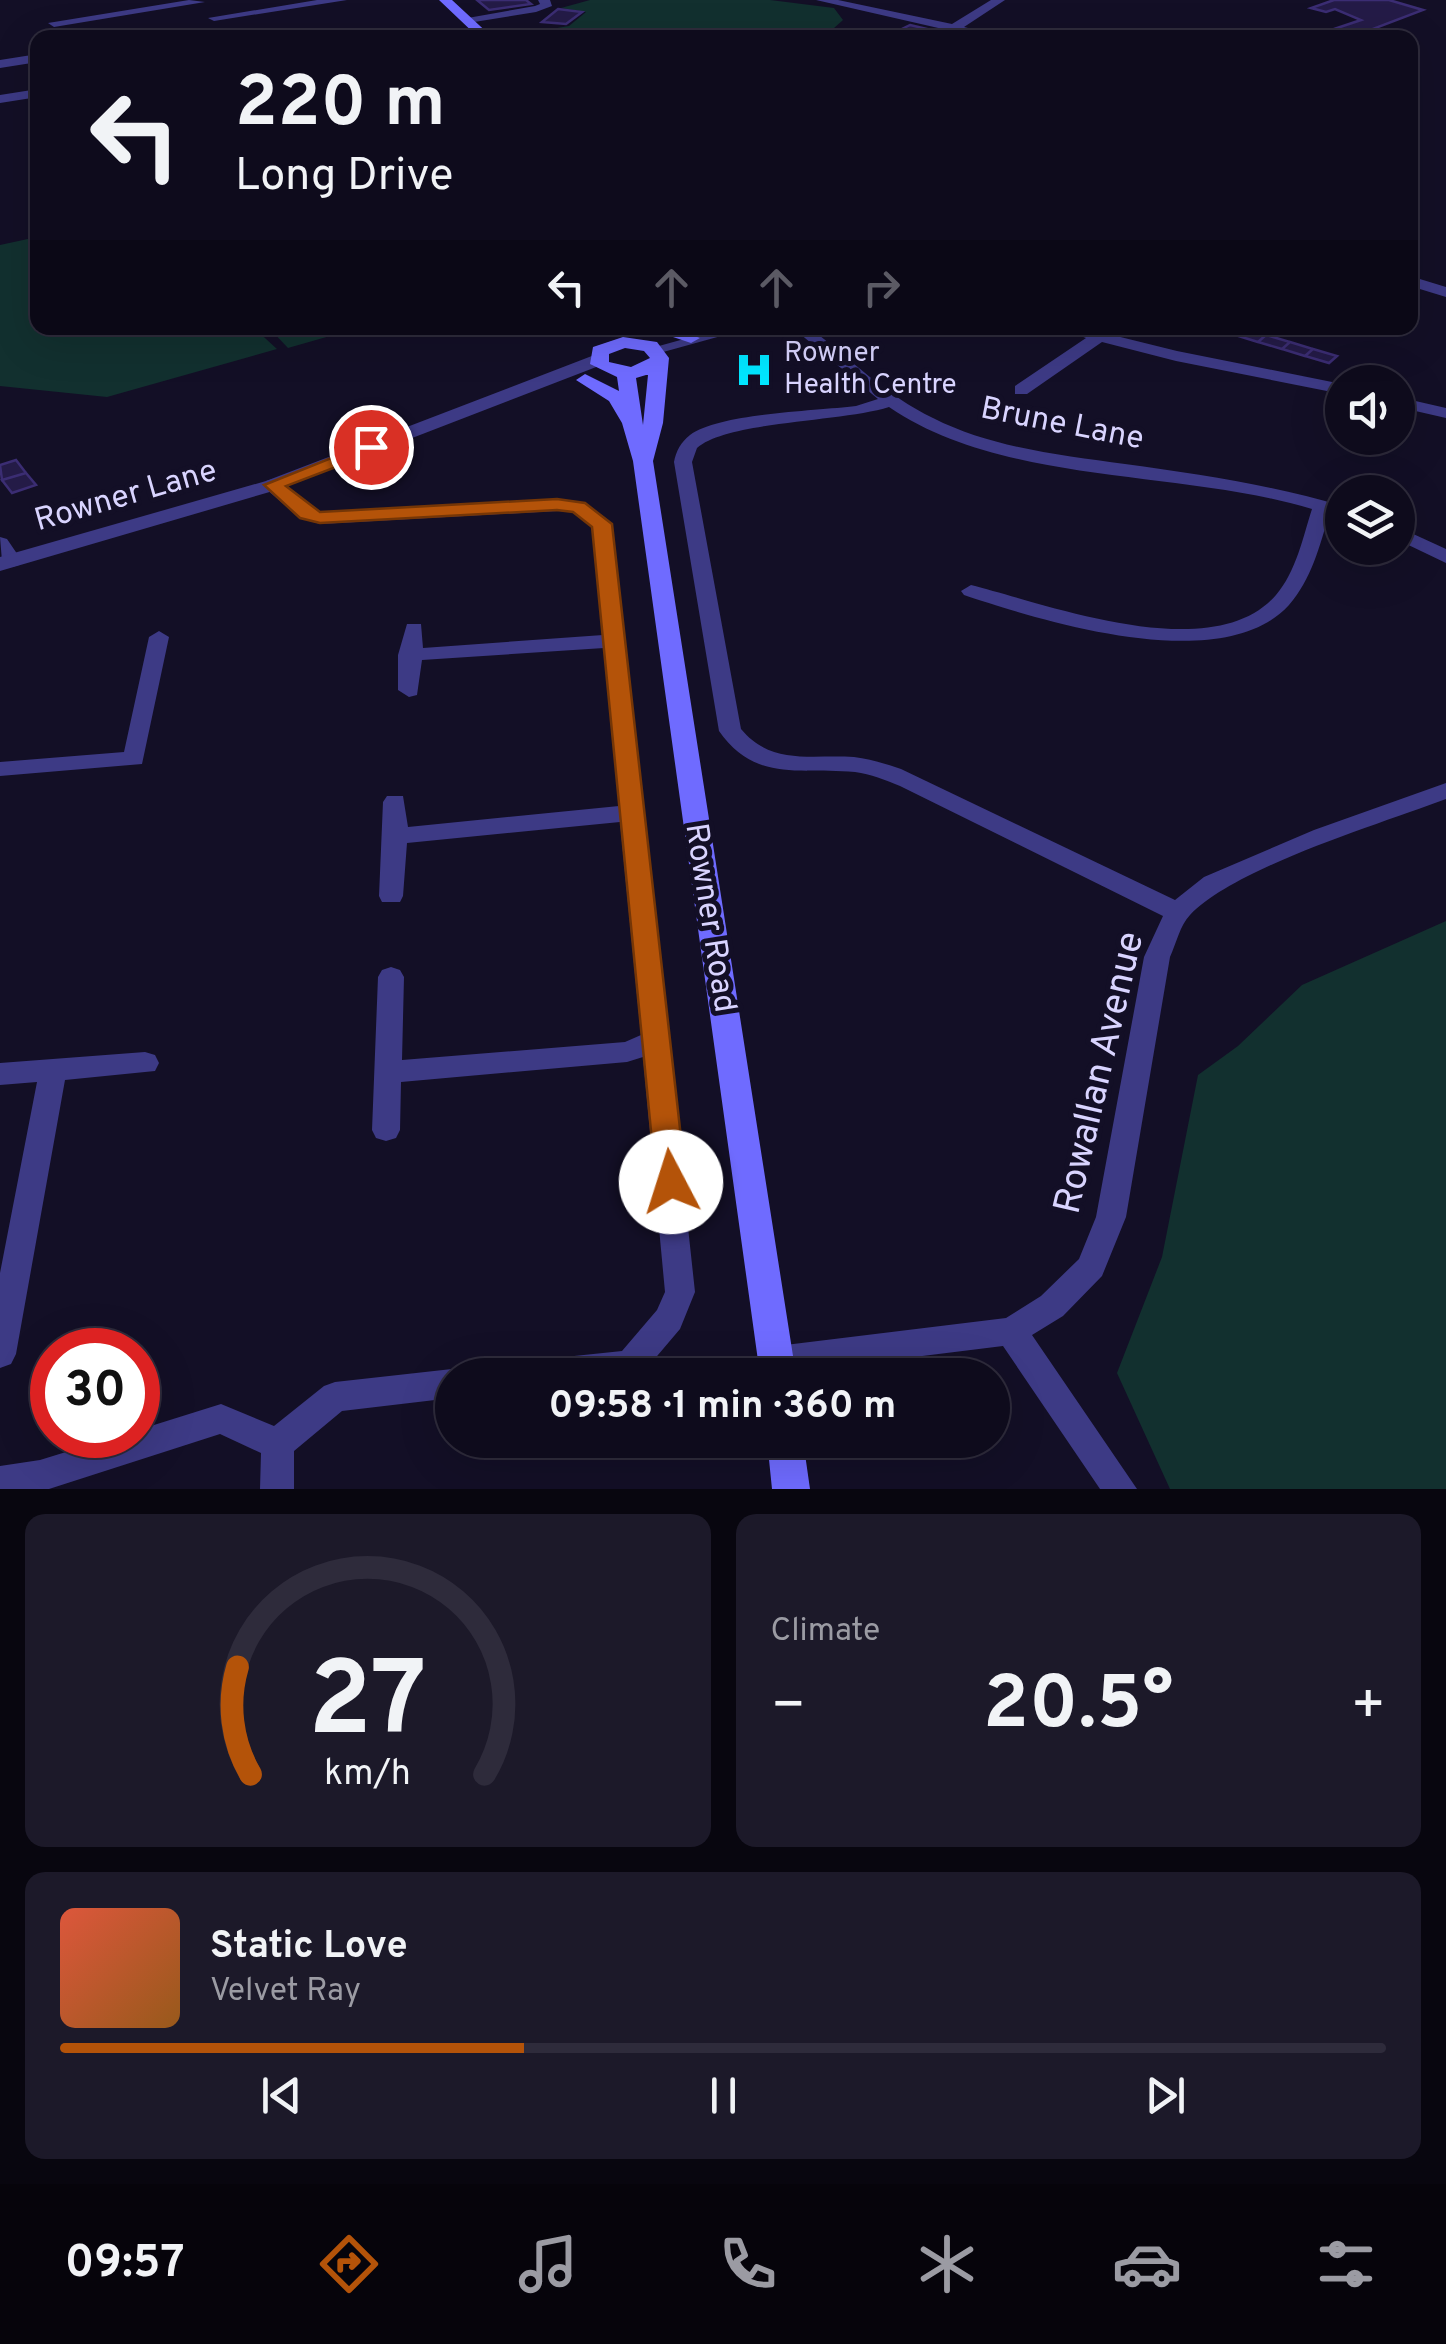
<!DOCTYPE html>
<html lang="en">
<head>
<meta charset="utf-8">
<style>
  :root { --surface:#0e0b1c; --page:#1c1929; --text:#f1f3f6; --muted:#9b9ba3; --line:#2e2b3b; --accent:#b45309 }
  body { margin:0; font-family:Overpass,sans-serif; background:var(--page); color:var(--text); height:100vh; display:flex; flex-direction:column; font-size:38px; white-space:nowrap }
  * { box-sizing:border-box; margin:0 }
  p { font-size:32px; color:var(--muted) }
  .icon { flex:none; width:55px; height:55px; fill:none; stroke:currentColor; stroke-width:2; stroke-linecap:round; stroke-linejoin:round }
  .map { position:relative; height:1489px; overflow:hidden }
  .side { display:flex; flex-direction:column; gap:25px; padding:25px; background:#08060f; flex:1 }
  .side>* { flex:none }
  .top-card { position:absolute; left:30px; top:30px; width:1388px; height:305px; border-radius:20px; box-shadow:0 10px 40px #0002,0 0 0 2px var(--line); background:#0e0b1c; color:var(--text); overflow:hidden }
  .fabs { position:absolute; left:1325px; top:365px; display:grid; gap:20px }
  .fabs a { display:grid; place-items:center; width:90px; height:90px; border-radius:50%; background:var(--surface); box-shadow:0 10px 40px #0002,0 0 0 2px var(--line); font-size:50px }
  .speed { position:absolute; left:30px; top:1328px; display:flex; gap:20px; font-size:50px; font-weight:700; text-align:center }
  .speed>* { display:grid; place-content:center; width:130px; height:130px; border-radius:50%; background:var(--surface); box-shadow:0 10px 40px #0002,0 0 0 2px var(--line); line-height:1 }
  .speed .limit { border:15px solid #d22; background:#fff; color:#111 }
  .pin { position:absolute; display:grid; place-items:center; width:85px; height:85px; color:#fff; margin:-42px; border:5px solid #fff; border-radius:50%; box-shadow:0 2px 10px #0007 }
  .me { position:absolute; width:110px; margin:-55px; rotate:355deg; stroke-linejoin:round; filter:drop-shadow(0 0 8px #0008) }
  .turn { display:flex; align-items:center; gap:35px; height:210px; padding:0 40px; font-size:45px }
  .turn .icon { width:130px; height:130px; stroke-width:2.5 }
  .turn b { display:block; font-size:70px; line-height:85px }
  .lanes { display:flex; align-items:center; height:95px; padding:0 40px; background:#0003; justify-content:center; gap:50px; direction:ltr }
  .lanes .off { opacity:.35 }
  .big { font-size:75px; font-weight:700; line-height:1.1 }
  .side .tile { flex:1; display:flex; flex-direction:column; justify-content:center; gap:15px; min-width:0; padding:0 35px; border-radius:20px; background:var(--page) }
  .side .dial { align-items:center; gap:0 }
  .dial svg { height:260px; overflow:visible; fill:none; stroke:var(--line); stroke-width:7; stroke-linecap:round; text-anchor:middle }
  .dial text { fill:var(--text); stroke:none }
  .song { display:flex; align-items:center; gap:30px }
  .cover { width:120px; height:120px; border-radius:15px; background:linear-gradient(135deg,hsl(10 70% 55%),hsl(30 70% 35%)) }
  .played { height:10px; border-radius:5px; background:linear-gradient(90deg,var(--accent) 35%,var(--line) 35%) }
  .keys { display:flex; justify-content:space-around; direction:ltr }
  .heat { display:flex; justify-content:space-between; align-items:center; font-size:55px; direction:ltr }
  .side .tiles { flex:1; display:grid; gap:25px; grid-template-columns:1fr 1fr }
  .tile:last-child { grid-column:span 2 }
  .trip { position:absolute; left:435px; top:1358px; width:575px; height:100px; border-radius:50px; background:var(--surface); box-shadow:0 10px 40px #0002,0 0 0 2px var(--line); font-weight:700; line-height:100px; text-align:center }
  .menu { display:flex; height:160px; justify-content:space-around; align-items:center; background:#06040b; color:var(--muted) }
  .menu .icon { width:70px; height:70px }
  .menu .active { color:var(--accent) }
  .menu b { font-size:45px; color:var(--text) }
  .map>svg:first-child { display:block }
  .green { fill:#12302f }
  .building { fill:#241b47; stroke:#3b2d73; stroke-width:2.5 }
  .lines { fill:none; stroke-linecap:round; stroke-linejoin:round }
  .minor { fill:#3d3a85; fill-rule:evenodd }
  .tertiary { fill:#3d3a85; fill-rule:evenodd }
  .secondary { fill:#6f6bff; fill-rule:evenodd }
  .route { fill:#b45309; stroke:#753606; stroke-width:2.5 }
  .labels { text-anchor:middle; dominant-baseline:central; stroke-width:10; stroke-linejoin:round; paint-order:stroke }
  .far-poi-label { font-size:28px; fill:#d9d4ff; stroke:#130f26; text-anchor:start }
  .street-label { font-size:32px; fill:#d9d4ff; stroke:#130f26 }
  .near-street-label { font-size:38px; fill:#d9d4ff; stroke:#130f26 }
</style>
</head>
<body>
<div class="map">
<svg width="1446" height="1489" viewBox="0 0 1446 1489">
  <rect width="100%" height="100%" fill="#130f26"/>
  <path class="green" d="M590,0H770L834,8L843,20L824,37H556L551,29L569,26L586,12L561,8Z
    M37,237L38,328H254L277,349L107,397L0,386V245Z
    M269,328H358L288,348Z
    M1446,921V1489H1170L1117,1373L1162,1257L1198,1075L1238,1046L1302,985Z"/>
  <path class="building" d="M477,0H526L531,4L489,10Z
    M1334,0H1389L1423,10L1352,37L1331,30L1361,20L1335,9L1326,12L1311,8Z
    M558,9L582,12L566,24L542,22Z
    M910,25L940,32L919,38L896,32Z
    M1243,328L1266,335L1258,342L1235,335Z
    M1266,335L1290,342L1282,349L1258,342Z
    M1290,342L1313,349L1305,356L1282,349Z
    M1313,349L1337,356L1329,363L1305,356Z
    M16,460L26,473L2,480L0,465Z
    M26,473L36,485L12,493L2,480Z"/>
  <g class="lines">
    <path class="minor" d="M189,0L205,2L54,27L48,23Z
      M317,0H347L214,21L208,18Z
      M538,0H550L552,6L536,12L468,23L462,19L535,6L540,4Z
      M816,0H838L952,24L991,0H1005L964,27L1007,38H982Z
      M38,54V62L0,68V60Z
      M38,89V97L0,103V95Z
      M1410,276L1446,287V297L1410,286Z
      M724,328H750L656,354L648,349Z
      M793,328H810C850,359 887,396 933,418C992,448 1061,455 1125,464C1199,474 1271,485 1342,506V518L1329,514C1320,546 1311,580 1289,605C1223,678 1042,621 964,595L961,591L971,585C1047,604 1213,668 1276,595C1296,572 1303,537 1312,509C1179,469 1005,486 889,407C842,422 728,421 697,448L692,462L741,729C772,766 811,754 854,757C870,759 886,764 901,769L1175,900L1204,877L1314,830L1446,783V799C1380,824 1236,867 1190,915C1180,925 1176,944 1170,957L1126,1217L1102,1276L1063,1316L1032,1335L1137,1489H1100L1003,1346L777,1374L766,1370L761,1360L766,1350L777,1346L1006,1318L1041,1296L1079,1259L1096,1217L1144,957L1163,916L900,786C885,780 871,774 855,772C801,767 755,783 719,731L674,462C676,451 681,442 690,435C720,413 816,411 856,406L878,399Z
      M1059,328H1084L1177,351L1342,384V394L1176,361L1102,342L1027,394H1015V386L1086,338Z
      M1398,397L1446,408V418L1398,407Z
      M273,479L321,512L557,499L585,503L612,524L695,1292L680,1329L641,1375H520L525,1365L536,1360L622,1351L657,1310L665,1292L643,1057L627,1062L401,1082L400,1130L396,1138L386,1141L376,1138L372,1130L378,977L382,970L391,967L400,970L404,977L402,1060L625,1042L641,1035L620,822L407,843L403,896L400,902H382L379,896L383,802L387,796H403L408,827L619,806L604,648L422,660L417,695L409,697L398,690V655L407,624H421L423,648L603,635L593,526L573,512L557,511L320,524L300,518L266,489V481Z
      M1398,527L1446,549V563L1398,540Z
      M0,537L7,539L22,561L19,565L12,567L2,561Z
      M159,631L169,637L142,764L0,776V762L124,752L149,637Z
      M145,1052L155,1055L159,1063L155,1071L65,1080L16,1354L11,1364L0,1368V1273L37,1082L0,1085V1063Z
      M452,1369L464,1375H452V1398L342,1411L294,1451V1489H260L261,1453L220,1434L49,1489H0V1466L40,1460L121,1435H138V1430L221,1404L274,1426L324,1386L335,1382Z"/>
    <path class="tertiary" d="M597,354L606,360L604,364L280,489L0,571V557L266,481Z"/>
    <path class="secondary" d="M439,0H452L493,38H479Z
      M646,328H673L700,338L691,343Z
      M623,337L657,342L669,358L663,423L653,461L796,1375H760L633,461L622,423L609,401L576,380L585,374L619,391L617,377L590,364L593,347ZM625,348L644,351L650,358L631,367L609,362V354ZM646,375H648L643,425L636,378Z
      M767,1440H803L810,1489H772Z"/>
  </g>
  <path class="route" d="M371,442L378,443V451L286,486L320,512L557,499L585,503L612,524L686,1182L681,1190L671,1194L661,1190L656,1182L592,527L573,512L557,510L320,523L300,518L264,485Z"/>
  <defs>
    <g id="hospital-bare" transform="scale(3)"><path d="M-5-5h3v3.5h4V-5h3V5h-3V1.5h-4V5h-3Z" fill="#00e5ff" stroke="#130f26" stroke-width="2.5" paint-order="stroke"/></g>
  </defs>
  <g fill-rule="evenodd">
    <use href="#hospital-bare" x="754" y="370"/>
  </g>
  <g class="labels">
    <g class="far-poi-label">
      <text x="784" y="354">Rowner<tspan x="784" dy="32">Health Centre</tspan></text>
    </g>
    <g class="street-label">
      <text transform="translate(1062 425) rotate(11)">Brune Lane</text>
      <text transform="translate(126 497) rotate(-16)">Rowner Lane</text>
      <text transform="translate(709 918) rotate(81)">Rowner Road</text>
    </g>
    <g class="near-street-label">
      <text transform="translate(1101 1073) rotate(-77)">Rowallan Avenue</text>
    </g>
  </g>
</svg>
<div class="fabs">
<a><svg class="icon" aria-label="sound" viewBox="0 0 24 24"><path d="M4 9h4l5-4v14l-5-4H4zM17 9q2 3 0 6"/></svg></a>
<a><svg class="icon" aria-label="layers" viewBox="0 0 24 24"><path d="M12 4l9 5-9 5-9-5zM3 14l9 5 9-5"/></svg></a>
</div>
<div class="speed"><div class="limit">30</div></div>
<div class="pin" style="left:371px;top:447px;background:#d93025"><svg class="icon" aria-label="arrive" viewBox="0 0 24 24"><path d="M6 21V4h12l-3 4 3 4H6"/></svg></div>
<svg class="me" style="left:671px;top:1182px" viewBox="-20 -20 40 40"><circle r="19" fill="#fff"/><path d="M0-13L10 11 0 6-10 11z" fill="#b45309"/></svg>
<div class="trip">09:58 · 1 min · 360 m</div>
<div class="top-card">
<div class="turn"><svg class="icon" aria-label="left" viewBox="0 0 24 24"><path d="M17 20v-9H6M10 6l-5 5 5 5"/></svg><div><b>220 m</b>Long Drive</div></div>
<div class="lanes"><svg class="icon" aria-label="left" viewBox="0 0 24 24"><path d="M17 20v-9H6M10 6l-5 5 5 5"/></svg><svg class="icon off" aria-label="ahead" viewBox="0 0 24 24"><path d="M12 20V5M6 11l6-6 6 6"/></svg><svg class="icon off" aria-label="ahead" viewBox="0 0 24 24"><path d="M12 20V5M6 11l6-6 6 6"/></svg><svg class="icon off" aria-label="right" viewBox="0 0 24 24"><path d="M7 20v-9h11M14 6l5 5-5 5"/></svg></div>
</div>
</div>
<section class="side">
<div class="tiles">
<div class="tile dial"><svg viewBox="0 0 100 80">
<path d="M14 69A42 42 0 1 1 86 69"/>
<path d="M14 69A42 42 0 0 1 10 36" stroke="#b45309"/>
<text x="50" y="56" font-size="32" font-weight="700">27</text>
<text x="50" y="72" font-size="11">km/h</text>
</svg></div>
<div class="tile"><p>Climate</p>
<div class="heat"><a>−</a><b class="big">20.5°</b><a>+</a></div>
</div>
<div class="tile">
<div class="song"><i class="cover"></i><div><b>Static Love</b><p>Velvet Ray</p></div></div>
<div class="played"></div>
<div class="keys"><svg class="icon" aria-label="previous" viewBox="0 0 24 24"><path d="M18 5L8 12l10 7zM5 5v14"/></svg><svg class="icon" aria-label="pause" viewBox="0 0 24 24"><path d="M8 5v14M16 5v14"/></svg><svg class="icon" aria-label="next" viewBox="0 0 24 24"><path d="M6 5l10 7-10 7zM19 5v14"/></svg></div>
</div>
</div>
</section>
<nav class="menu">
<b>09:57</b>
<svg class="icon active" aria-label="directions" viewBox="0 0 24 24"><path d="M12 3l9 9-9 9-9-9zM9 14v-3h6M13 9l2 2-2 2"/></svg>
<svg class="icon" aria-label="music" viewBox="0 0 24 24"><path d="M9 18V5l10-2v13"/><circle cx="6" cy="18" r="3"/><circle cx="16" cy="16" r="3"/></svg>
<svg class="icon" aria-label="phone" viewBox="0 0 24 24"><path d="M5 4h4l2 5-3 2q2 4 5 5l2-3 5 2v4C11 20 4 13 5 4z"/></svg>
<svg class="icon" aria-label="climate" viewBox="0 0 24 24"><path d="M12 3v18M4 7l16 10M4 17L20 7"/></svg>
<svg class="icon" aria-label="car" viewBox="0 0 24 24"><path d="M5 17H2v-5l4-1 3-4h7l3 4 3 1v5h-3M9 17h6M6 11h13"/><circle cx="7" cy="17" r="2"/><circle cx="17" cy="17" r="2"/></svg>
<svg class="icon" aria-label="filters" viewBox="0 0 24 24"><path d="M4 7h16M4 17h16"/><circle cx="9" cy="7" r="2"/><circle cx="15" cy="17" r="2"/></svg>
</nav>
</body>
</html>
